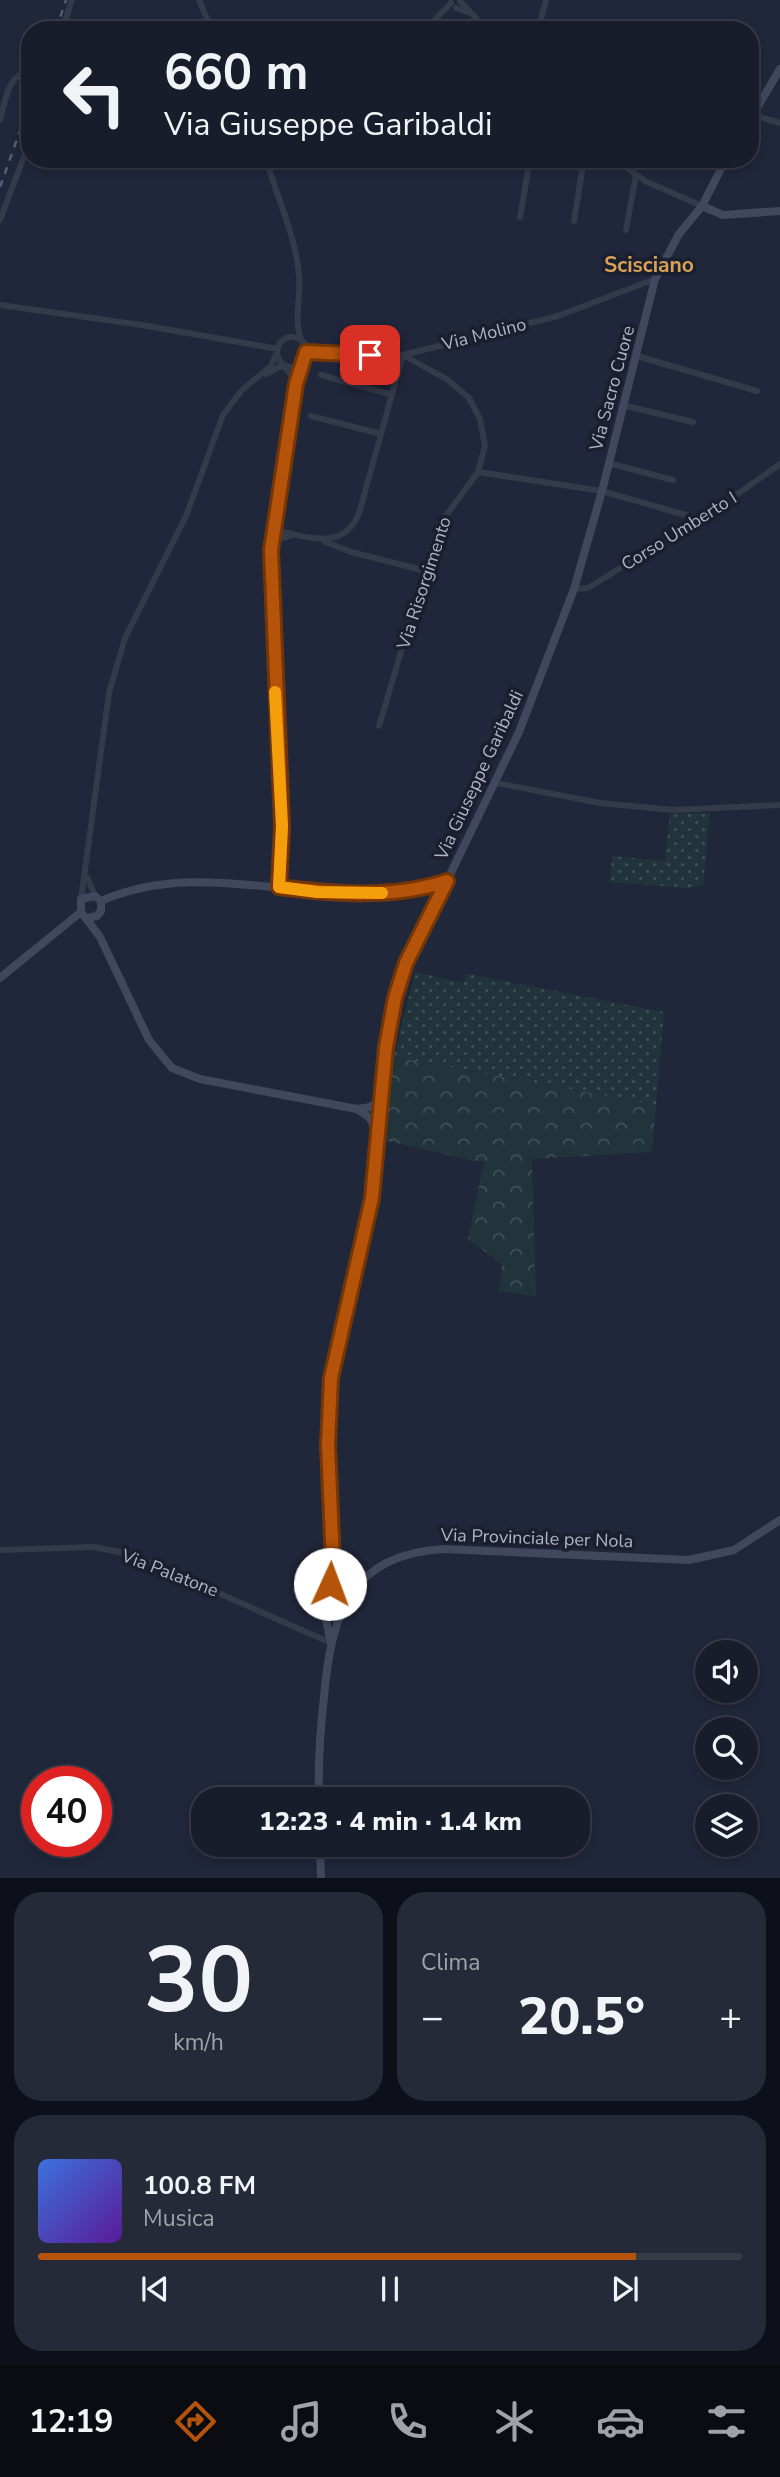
<!DOCTYPE html>
<html lang="it">
<head>
<meta charset="utf-8">
<style>
  :root { --surface:#181d2c; --page:#252a38; --text:#f1f3f6; --muted:#9fa2a9; --line:#363b48; --accent:#b45309 }
  body { margin:0; font-family:"Nunito Sans",sans-serif; background:var(--page); color:var(--text); height:100vh; display:flex; flex-direction:column; font-size:26px; white-space:nowrap }
  * { box-sizing:border-box; margin:0 }
  p { font-size:23px; color:var(--muted) }
  .icon { flex:none; width:38px; height:38px; fill:none; stroke:currentColor; stroke-width:2; stroke-linecap:round; stroke-linejoin:round }
  .map { position:relative; height:1878px; overflow:hidden }
  .side { display:flex; flex-direction:column; gap:14px; padding:14px; background:#0d1018; flex:1 }
  .side>* { flex:none }
  .hud { position:absolute; left:21px; top:21px; width:738px; height:147px; border-radius:28px; box-shadow:0 4px 10px #0003,0 0 0 2px var(--line); background:#181d2c; color:var(--text); overflow:hidden }
  .fabs { position:absolute; left:695px; top:1640px; display:grid; gap:14px }
  .fabs a { display:grid; place-items:center; width:63px; height:63px; border-radius:50%; background:var(--surface); box-shadow:0 4px 10px #0003,0 0 0 2px var(--line); font-size:35px }
  .speed { position:absolute; left:21px; top:1766px; display:flex; gap:14px; font-size:35px; font-weight:700; text-align:center }
  .speed>* { display:grid; place-content:center; width:91px; height:91px; border-radius:50%; background:var(--surface); box-shadow:0 4px 10px #0003,0 0 0 2px var(--line); line-height:1 }
  .speed .limit { border:10px solid #d22; background:#fff; color:#111 }
  .pin { position:absolute; display:grid; place-items:center; width:60px; height:60px; color:#fff; margin:-30px; border-radius:14px; box-shadow:0 4px 10px #0006 }
  .me { position:absolute; width:77px; margin:-38px; rotate:2deg; stroke-linejoin:round; filter:drop-shadow(0 0 5px #0008) }
  .turn { display:flex; align-items:center; gap:24px; height:147px; padding:0 28px; font-size:32px }
  .turn .icon { width:91px; height:91px; stroke-width:2.5 }
  .turn b { display:block; font-size:49px; line-height:60px }
  .big { font-size:52px; font-weight:800; line-height:1.1 }
  .side .widget { flex:1; display:flex; flex-direction:column; justify-content:center; gap:10px; min-width:0; padding:0 24px; border-radius:28px; background:var(--page) }
  .side .dial { align-items:center; gap:0 }
  .dial b { font-size:91px; line-height:1 }
  .song { display:flex; align-items:center; gap:21px }
  .cover { width:84px; height:84px; border-radius:10px; background:linear-gradient(135deg,hsl(220 70% 55%),hsl(270 70% 35%)) }
  .played { height:7px; border-radius:4px; background:linear-gradient(90deg,var(--accent) 85%,var(--line) 85%) }
  .keys { display:flex; justify-content:space-around; direction:ltr }
  .heat { display:flex; justify-content:space-between; align-items:center; font-size:38px; direction:ltr }
  .side .tiles { flex:1; display:grid; gap:14px; grid-template-columns:1fr 1fr }
  .widget:last-child { grid-column:span 2 }
  .trip { position:absolute; left:191px; top:1787px; width:399px; height:70px; border-radius:28px; background:var(--surface); box-shadow:0 4px 10px #0003,0 0 0 2px var(--line); font-weight:800; line-height:70px; text-align:center }
  .dock { display:flex; height:112px; justify-content:space-around; align-items:center; background:#0a0c12; color:var(--muted) }
  .dock .icon { width:49px; height:49px }
  .dock .active { color:var(--accent) }
  .dock b { font-size:32px; color:var(--text) }
  .map>svg:first-child { display:block }
  .grass { fill:url(#grass-dots) }
  .forest { fill:url(#forest-crowns) }
  .lines { fill:none; stroke-linecap:round; stroke-linejoin:round }
  .street { stroke:#333a4a; stroke-width:6 }
  .secondary { stroke:#41485d; stroke-width:8 }
  .rail { stroke:#555d71; stroke-width:2.5; stroke-dasharray:7 7; stroke-linecap:butt }
  .route-casing { stroke:#753606; stroke-width:18 }
  .route { stroke:#b45309; stroke-width:12 }
  .slow { stroke:#f59e0b; stroke-width:12 }
  .labels { text-anchor:middle; dominant-baseline:central; stroke-width:7; stroke-linejoin:round; paint-order:stroke }
  .street-label { font-size:18px; fill:#aeb4c6; stroke:#191f2e }
  .quarter-label { font-size:21px; font-weight:bold; fill:#d9a056; stroke:#191f2e }
</style>
</head>
<body>
<div class="map">
<svg width="780" height="1879" viewBox="0 0 780 1879">
  <defs>
    <pattern id="grass-dots" width="8" height="8" patternUnits="userSpaceOnUse" patternTransform="scale(1.75)"><rect width="8" height="8" fill="#21343b"/><path d="M2 2h.1M6 6h.1" fill="none" stroke="#3f4f56" stroke-width="1.8" stroke-linecap="round"/></pattern>
    <pattern id="forest-crowns" width="20" height="18" patternUnits="userSpaceOnUse" patternTransform="scale(1.75)"><rect width="20" height="18" fill="#21343b"/><path d="M2 6a3 3 0 1 1 6 0M12 15a3 3 0 1 1 6 0" fill="none" stroke="#3f4f56"/></pattern>
  </defs>
  <rect width="100%" height="100%" fill="#20273a"/>
  <path class="grass" d="M710,813L703,885L689,888L610,882L612,856L665,861L670,814Z
    M415,972L463,983L467,974L664,1012L656,1105L394,1057Z"/>
  <path class="forest" d="M394,1057L656,1105L652,1152L532,1159L536,1296L499,1291L502,1264L468,1239L484,1161H473L383,1140Z"/>
  <g class="lines">
    <path class="street" d="M199,0L212,30
      M460,1L487,30
      M456,8L470,13
      M62,30L72,0
      M425,30L451,3
      M538,30L546,0
      M753,115L780,123
      M0,120C7,97 6,78 30,69
      M266,159C277,198 296,236 299,276C301,299 293,320 302,342
      M615,159L645,181L702,206
      M520,217L530,159
      M0,220L30,141
      M574,221L584,159
      M626,230L636,175
      M0,305L142,325L278,349
      M277 352a15 15 0 1 1 30 0a15 15 0 1 1-30 0Z
      M306,352L403,355L558,316L655,279
      M637,356L757,391
      M266,374L283,365L296,382
      M321,375L392,395
      M622,405L693,422
      M311,416L381,434
      M608,463L673,480
      M478,472L602,491L689,516L697,521
      M272,529C303,536 344,553 359,513L403,355
      M324,541L351,552L426,571
      M271,542L290,536
      M574,589L588,588L718,508L780,464
      M379,726L439,525L478,472L485,446L480,419L469,398L448,380L403,355
      M496,783L600,803L673,810L780,805
      M87,877L95,896
      M279,887L282,826L271,550L274,513L301,364
      M81,899L109,693L125,638L186,516L223,415L242,390L271,366L277,352
      M0,1550L93,1547L130,1554L331,1643"/>
    <path class="secondary" d="M751,118L780,69
      M702,206L723,215L780,211
      M101,901C215,851 332,921 447,881L519,732L574,589L602,491L655,279L679,234L702,206L726,159
      M88,918L97,916L101,911V901L95,896L81,899V912L100,937L149,1040L172,1068L200,1079L357,1109L371,1107L379,1099
      M0,978L81,912
      M357,1109L370,1118L375,1129
      M333,1543L347,1563L363,1578
      M340,1559L354,1587
      M334,1568L348,1597
      M331,1643L326,1620L333,1562L328,1445L331,1378L372,1198L380,1094L395,998L406,963L447,881
      M319,1799C318,1764 320,1731 324,1697C331,1615 350,1554 444,1549L689,1560L734,1550L780,1520
      M320,1844L321,1879"/>
    <path class="rail" d="M56,30L66,0
      M0,187L30,103"/>
  </g>
  <g class="lines">
    <g class="route-casing">
      <path id="route" d="M330,1584L333,1562L328,1445L331,1378L372,1198L386,1047L395,998L406,963L447,881C393,899 334,894 279,887L282,826L271,550L296,384L306,352L370,355"/>
    </g>
    <use href="#route" class="route"/>
    <path class="slow" d="M275,692L282,826L279,887L317,892L382,893"/>
  </g>
  <g class="labels">
    <g class="street-label">
      <text transform="translate(484 334) rotate(-14)">Via Molino</text>
      <text transform="translate(612 388) rotate(-75)">Via Sacro Cuore</text>
      <text transform="translate(679 531) rotate(-32)">Corso Umberto I</text>
      <text transform="translate(424 583) rotate(-72)">Via Risorgimento</text>
      <text transform="translate(479 775) rotate(-65)">Via Giuseppe Garibaldi</text>
      <text transform="translate(537 1538) rotate(2)">Via Provinciale per Nola</text>
      <text transform="translate(170 1573) rotate(21)">Via Palatone</text>
    </g>
    <g class="quarter-label">
      <text x="649" y="265">Scisciano</text>
    </g>
  </g>
</svg>
<div class="fabs">
<a><svg class="icon" aria-label="sound" viewBox="0 0 24 24"><path d="M4 9h4l5-4v14l-5-4H4zM17 9q2 3 0 6"/></svg></a>
<a><svg class="icon" aria-label="search" viewBox="0 0 24 24"><circle cx="10" cy="10" r="6"/><path d="M15 15l6 6"/></svg></a>
<a><svg class="icon" aria-label="layers" viewBox="0 0 24 24"><path d="M12 4l9 5-9 5-9-5zM3 14l9 5 9-5"/></svg></a>
</div>
<div class="speed"><div class="limit">40</div></div>
<div class="pin" style="left:370px;top:355px;background:#d93025"><svg class="icon" aria-label="arrive" viewBox="0 0 24 24"><path d="M6 21V4h12l-3 4 3 4H6"/></svg></div>
<svg class="me" style="left:330px;top:1584px" viewBox="-20 -20 40 40"><circle r="19" fill="#fff"/><path d="M0-13L10 11 0 6-10 11z" fill="#b45309"/></svg>
<div class="trip">12:23 · 4 min · 1.4 km</div>
<div class="hud">
<div class="turn"><svg class="icon" aria-label="left" viewBox="0 0 24 24"><path d="M17 20v-9H6M10 6l-5 5 5 5"/></svg><div><b>660 m</b>Via Giuseppe Garibaldi</div></div>
</div>
</div>
<section class="side">
<div class="tiles">
<div class="widget dial"><b>30</b><p>km/h</p></div>
<div class="widget"><p>Clima</p>
<div class="heat"><a>−</a><b class="big">20.5°</b><a>+</a></div>
</div>
<div class="widget">
<div class="song"><i class="cover"></i><div><b>100.8 FM</b><p>Musica</p></div></div>
<div class="played"></div>
<div class="keys"><svg class="icon" aria-label="previous" viewBox="0 0 24 24"><path d="M18 5L8 12l10 7zM5 5v14"/></svg><svg class="icon" aria-label="pause" viewBox="0 0 24 24"><path d="M8 5v14M16 5v14"/></svg><svg class="icon" aria-label="next" viewBox="0 0 24 24"><path d="M6 5l10 7-10 7zM19 5v14"/></svg></div>
</div>
</div>
</section>
<nav class="dock">
<b>12:19</b>
<svg class="icon active" aria-label="directions" viewBox="0 0 24 24"><path d="M12 3l9 9-9 9-9-9zM9 14v-3h6M13 9l2 2-2 2"/></svg>
<svg class="icon" aria-label="music" viewBox="0 0 24 24"><path d="M9 18V5l10-2v13"/><circle cx="6" cy="18" r="3"/><circle cx="16" cy="16" r="3"/></svg>
<svg class="icon" aria-label="phone" viewBox="0 0 24 24"><path d="M5 4h4l2 5-3 2q2 4 5 5l2-3 5 2v4C11 20 4 13 5 4z"/></svg>
<svg class="icon" aria-label="climate" viewBox="0 0 24 24"><path d="M12 3v18M4 7l16 10M4 17L20 7"/></svg>
<svg class="icon" aria-label="car" viewBox="0 0 24 24"><path d="M5 17H2v-5l4-1 3-4h7l3 4 3 1v5h-3M9 17h6M6 11h13"/><circle cx="7" cy="17" r="2"/><circle cx="17" cy="17" r="2"/></svg>
<svg class="icon" aria-label="filters" viewBox="0 0 24 24"><path d="M4 7h16M4 17h16"/><circle cx="9" cy="7" r="2"/><circle cx="15" cy="17" r="2"/></svg>
</nav>
</body>
</html>
